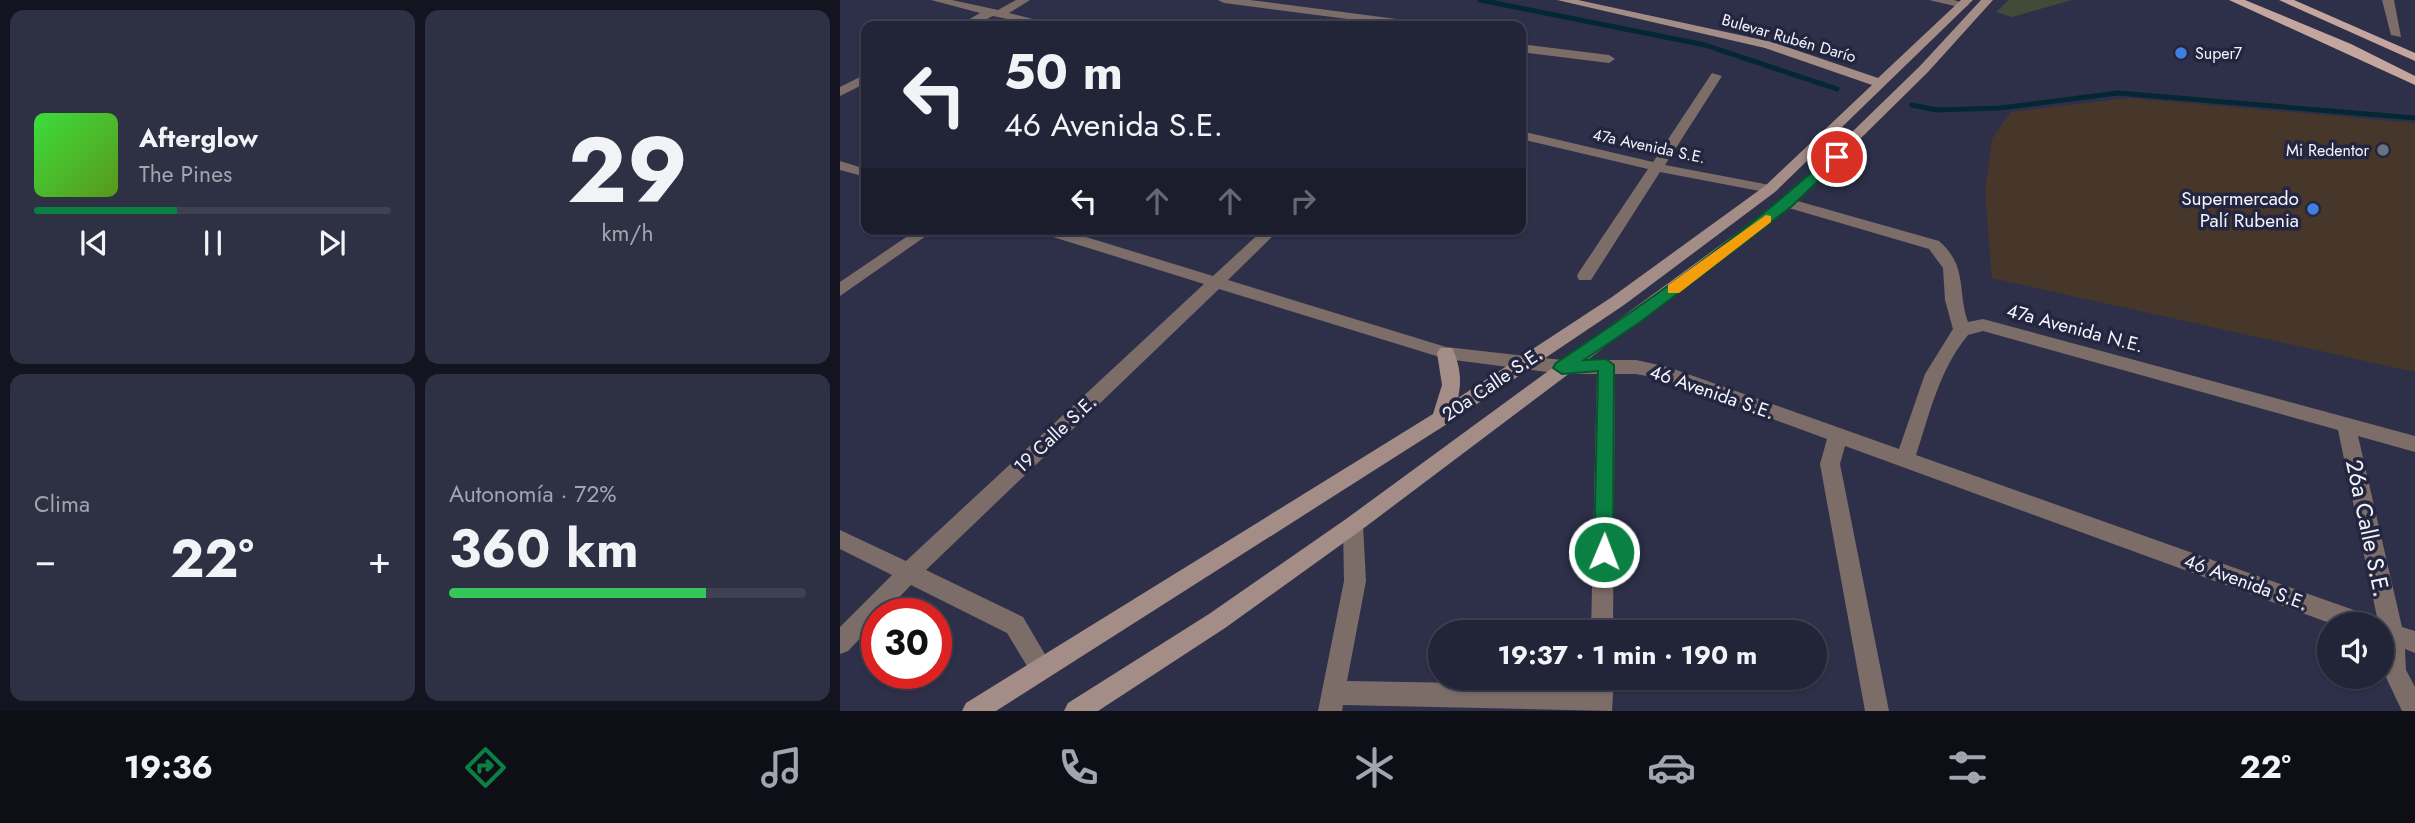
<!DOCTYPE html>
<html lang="es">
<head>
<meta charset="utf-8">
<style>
  :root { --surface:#222438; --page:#2e3043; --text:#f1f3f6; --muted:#a2a4ae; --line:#3f4153; --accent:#0b8043 }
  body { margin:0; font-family:Jost,sans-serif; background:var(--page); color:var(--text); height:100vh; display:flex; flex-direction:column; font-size:26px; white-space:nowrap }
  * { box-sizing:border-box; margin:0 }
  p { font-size:23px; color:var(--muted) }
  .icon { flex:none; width:38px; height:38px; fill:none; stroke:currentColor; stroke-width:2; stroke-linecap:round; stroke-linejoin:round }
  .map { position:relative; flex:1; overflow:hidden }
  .drawer { display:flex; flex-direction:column; gap:10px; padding:10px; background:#13141f; width:840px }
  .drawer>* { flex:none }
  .hud { position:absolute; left:21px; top:21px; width:665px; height:214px; border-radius:14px; box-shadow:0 2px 5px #0004,0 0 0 2px var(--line); background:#222438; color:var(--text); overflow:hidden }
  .tools { position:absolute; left:1477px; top:612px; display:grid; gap:14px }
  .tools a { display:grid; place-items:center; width:77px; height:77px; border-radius:50%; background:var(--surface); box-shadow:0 2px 5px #0004,0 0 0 2px var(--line); font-size:35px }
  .speed { position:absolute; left:21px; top:598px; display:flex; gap:14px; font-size:35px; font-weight:700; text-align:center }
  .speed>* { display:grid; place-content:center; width:91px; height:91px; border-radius:50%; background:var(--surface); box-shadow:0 2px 5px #0004,0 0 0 2px var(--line); line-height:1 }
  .speed .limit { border:10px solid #d22; background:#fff; color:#111 }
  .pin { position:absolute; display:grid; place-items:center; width:60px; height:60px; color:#fff; margin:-30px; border:4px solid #fff; border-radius:50%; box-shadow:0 2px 7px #0007 }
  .me { position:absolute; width:77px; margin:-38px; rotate:1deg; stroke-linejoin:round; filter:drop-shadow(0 0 5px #0008) }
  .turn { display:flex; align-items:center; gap:24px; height:147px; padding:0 28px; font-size:32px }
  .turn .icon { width:91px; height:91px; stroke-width:2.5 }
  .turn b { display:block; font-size:49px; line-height:60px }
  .lanes { display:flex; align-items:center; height:66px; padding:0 28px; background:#0003; justify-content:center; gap:35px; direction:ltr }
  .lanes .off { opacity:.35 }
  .big { font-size:52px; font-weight:700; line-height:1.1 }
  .drawer .card { flex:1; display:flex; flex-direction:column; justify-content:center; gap:10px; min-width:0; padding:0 24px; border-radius:14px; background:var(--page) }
  .drawer .dial { align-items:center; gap:0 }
  .dial b { font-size:91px; line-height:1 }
  .song { display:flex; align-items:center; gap:21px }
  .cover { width:84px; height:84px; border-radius:10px; background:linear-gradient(135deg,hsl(120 70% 55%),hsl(90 70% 35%)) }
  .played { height:7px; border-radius:4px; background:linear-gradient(90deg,var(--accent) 40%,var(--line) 40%) }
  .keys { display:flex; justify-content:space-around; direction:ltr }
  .heat { display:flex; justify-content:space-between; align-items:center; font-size:38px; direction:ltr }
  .charge { height:10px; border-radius:5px; background:linear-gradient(90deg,#34c759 72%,var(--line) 0) }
  .drawer .tiles { flex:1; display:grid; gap:10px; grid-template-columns:repeat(2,1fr) }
  .trip { position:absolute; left:588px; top:620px; width:399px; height:70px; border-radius:35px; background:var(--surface); box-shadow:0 2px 5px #0004,0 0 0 2px var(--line); font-weight:700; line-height:70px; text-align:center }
  .menu { display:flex; height:112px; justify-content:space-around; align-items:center; background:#0e0e16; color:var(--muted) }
  .menu .icon { width:49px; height:49px }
  .menu .on { color:var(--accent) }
  .menu b { font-size:32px; color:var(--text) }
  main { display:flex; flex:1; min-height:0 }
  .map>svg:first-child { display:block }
  .commercial { fill:#47372b }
  .green { fill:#404c38 }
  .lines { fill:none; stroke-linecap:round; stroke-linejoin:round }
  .stream { stroke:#042733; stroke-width:5 }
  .street { fill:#7c6d69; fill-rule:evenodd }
  .secondary { fill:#a58d87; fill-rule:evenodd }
  .primary { fill:#c4a69f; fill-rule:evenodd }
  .route { fill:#0b8043; stroke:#07532c; stroke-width:2 }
  .slow { fill:#f59e0b }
  .shop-dot { fill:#3f7fe0; stroke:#24263f; stroke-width:2.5 }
  .worship-dot { fill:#6b7280; stroke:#24263f; stroke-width:2.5 }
  .labels { text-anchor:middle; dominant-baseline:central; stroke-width:7; stroke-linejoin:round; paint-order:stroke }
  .far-street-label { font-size:16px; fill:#f2f4fe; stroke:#24263f }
  .far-poi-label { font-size:16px; fill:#f2f4fe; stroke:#24263f; text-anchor:start }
  .poi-label { font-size:19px; fill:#f2f4fe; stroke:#24263f; text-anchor:end }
  .street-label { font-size:19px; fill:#f2f4fe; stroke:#24263f }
  .near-street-label { font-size:23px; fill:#f2f4fe; stroke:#24263f }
</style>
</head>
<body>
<main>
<section class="drawer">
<div class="tiles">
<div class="card">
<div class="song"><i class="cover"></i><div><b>Afterglow</b><p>The Pines</p></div></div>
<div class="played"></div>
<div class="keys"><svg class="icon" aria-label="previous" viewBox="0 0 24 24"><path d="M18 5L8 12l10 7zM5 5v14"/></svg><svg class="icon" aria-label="pause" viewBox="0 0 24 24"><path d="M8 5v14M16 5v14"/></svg><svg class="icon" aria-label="next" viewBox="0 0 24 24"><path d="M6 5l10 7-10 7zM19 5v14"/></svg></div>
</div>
<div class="card dial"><b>29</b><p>km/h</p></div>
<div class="card"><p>Clima</p>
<div class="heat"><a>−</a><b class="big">22°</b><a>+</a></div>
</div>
<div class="card"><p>Autonomía · 72%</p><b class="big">360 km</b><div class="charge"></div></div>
</div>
</section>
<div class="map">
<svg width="1575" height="711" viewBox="0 0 1575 711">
  <rect width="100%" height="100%" fill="#2e304a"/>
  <path class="commercial" d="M1289,98L1575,123V372L1152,278L1145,192L1152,139L1171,112Z"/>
  <path class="green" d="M1169,0H1232L1172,17L1156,12Z"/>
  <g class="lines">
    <path class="stream" d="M640,0L865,45L997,89
      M1072,105L1096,110L1160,108L1278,93L1575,118"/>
    <path class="street" d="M91,0H112L158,10L176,0H190L169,13L220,26H200L153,16L132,26H118L140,13Z
      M378,0H410L587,23L593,26H562L384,3Z
      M1089,0H1114L1129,5L1123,8Z
      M1542,0H1554L1561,37L1551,35Z
      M681,44L769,55L775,59L769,63L681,52Z
      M872,73L882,76L825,165L930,185L937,189L930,193L820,172L751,280H739L737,276L739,272L808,169L681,139V131L813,162Z
      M26,74V83L0,96V87Z
      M0,161L26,169V177L0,170Z
      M947,198L1099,241C1128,266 1117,291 1128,322L1143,319L1575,436V452L1518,436L1562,627L1575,631V653L1565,649L1566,670L1575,687V711H1562L1543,671L1542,625H1495L1005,446L1000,464L1049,711H1025L980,464L987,439L826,380L796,374H775L773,632H751L757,374H722L606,359L379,289L86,570L183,617L213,668L209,676L201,679L193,676L167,633L71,585L43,614H37V621L8,651L0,654V627L52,575L0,549V530L66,561L364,284L197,232L195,229H220L373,276L424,229H440L388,280L606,347L722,360H796L828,367L1059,449L1085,374L1113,329L1105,300L1103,268L1089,249L942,206V200ZM1143,331L1498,430L1538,622L1535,623L1533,617L1525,614L1076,455C1090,413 1099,370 1128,335Z
      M78,229H96L0,296V282Z
      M513,516L520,519L523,525L526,581L507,681L750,685V677H774L772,711L503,705L502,711H478L504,581L503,525L506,519Z"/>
    <path class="secondary" d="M717,0H738L932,42L1038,78L1121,0H1133L935,192L784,305L607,424L156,711H122L126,703L593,414L602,385L597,353L600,348H612C620,364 622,381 618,398L772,297L925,186L1032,85L925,48Z
      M1141,0H1153L1088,72L952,206L520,531L385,628L258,711H224L228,703L369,614L506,519L942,200L1080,66Z"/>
    <path class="primary" d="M1389,0H1405L1511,44L1575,76V85Z
      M1439,0H1454L1575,53V61Z"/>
  </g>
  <path class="route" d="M992,154L1003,157L952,206L803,320L744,360L766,359L774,365L773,552L770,558L764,560L757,558L754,552L758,371L722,374L713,368L716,363C812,299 907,232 992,154Z"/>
  <path class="slow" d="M926,215L931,216V222L839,293H828V285Z"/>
  <g class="shop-dot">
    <circle cx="1341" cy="53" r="7"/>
    <circle cx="1473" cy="209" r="7"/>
  </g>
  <circle class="worship-dot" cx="1543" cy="150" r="7"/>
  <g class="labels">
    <g class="far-street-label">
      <text transform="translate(949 38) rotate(16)">Bulevar Rubén Darío</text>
      <text transform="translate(809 146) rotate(12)">47a Avenida S.E.</text>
    </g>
    <g class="far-poi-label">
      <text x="1355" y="53">Super7</text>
      <text x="1529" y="150" text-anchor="end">Mi Redentor</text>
    </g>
    <g class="poi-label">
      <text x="1459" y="198">Supermercado<tspan x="1459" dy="22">Palí Rubenia</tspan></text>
    </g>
    <g class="street-label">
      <text transform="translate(1235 328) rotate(15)">47a Avenida N.E.</text>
      <text transform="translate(652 384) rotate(-34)">20a Calle S.E.</text>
      <text transform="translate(872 392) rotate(19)">46 Avenida S.E.</text>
      <text transform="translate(215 434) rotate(-43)">19 Calle S.E.</text>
      <text transform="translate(1406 582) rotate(20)">46 Avenida S.E.</text>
    </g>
    <g class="near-street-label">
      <text transform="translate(1528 528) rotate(78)">26a Calle S.E.</text>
    </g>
  </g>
</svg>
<div class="tools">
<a><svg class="icon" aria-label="sound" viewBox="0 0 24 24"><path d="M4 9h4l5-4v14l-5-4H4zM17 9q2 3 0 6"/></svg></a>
</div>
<div class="speed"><div class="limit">30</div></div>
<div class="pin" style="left:997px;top:157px;background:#d93025"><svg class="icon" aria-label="arrive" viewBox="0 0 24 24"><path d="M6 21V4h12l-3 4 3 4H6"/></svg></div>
<svg class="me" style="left:764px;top:552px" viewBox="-20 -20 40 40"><circle r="17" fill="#0b8043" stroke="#fff" stroke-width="3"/><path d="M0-11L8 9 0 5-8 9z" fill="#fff"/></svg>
<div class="trip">19:37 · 1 min · 190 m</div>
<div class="hud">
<div class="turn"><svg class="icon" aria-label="left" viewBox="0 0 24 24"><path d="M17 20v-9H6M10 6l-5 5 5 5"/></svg><div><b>50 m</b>46 Avenida S.E.</div></div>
<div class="lanes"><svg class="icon" aria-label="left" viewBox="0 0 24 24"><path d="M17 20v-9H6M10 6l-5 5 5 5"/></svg><svg class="icon off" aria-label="ahead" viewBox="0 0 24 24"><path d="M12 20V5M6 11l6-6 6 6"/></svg><svg class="icon off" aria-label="ahead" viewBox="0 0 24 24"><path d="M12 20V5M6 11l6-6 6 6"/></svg><svg class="icon off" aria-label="right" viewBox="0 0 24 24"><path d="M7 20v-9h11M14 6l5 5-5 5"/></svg></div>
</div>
</div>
</main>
<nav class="menu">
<b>19:36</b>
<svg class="icon on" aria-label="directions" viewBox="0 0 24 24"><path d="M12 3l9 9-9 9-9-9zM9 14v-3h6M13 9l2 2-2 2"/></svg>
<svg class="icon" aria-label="music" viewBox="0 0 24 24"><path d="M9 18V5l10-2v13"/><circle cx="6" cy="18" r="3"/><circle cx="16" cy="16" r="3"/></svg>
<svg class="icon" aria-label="phone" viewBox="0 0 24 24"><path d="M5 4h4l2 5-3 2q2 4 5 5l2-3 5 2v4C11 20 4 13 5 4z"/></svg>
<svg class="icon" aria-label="climate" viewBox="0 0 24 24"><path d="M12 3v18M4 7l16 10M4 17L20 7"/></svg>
<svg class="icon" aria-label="car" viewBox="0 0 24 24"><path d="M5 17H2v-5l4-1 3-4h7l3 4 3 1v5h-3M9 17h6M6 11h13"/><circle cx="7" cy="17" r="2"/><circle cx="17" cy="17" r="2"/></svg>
<svg class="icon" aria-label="filters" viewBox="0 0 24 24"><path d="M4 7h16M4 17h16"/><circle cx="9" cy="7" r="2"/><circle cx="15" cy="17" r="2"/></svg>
<b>22°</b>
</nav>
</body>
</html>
